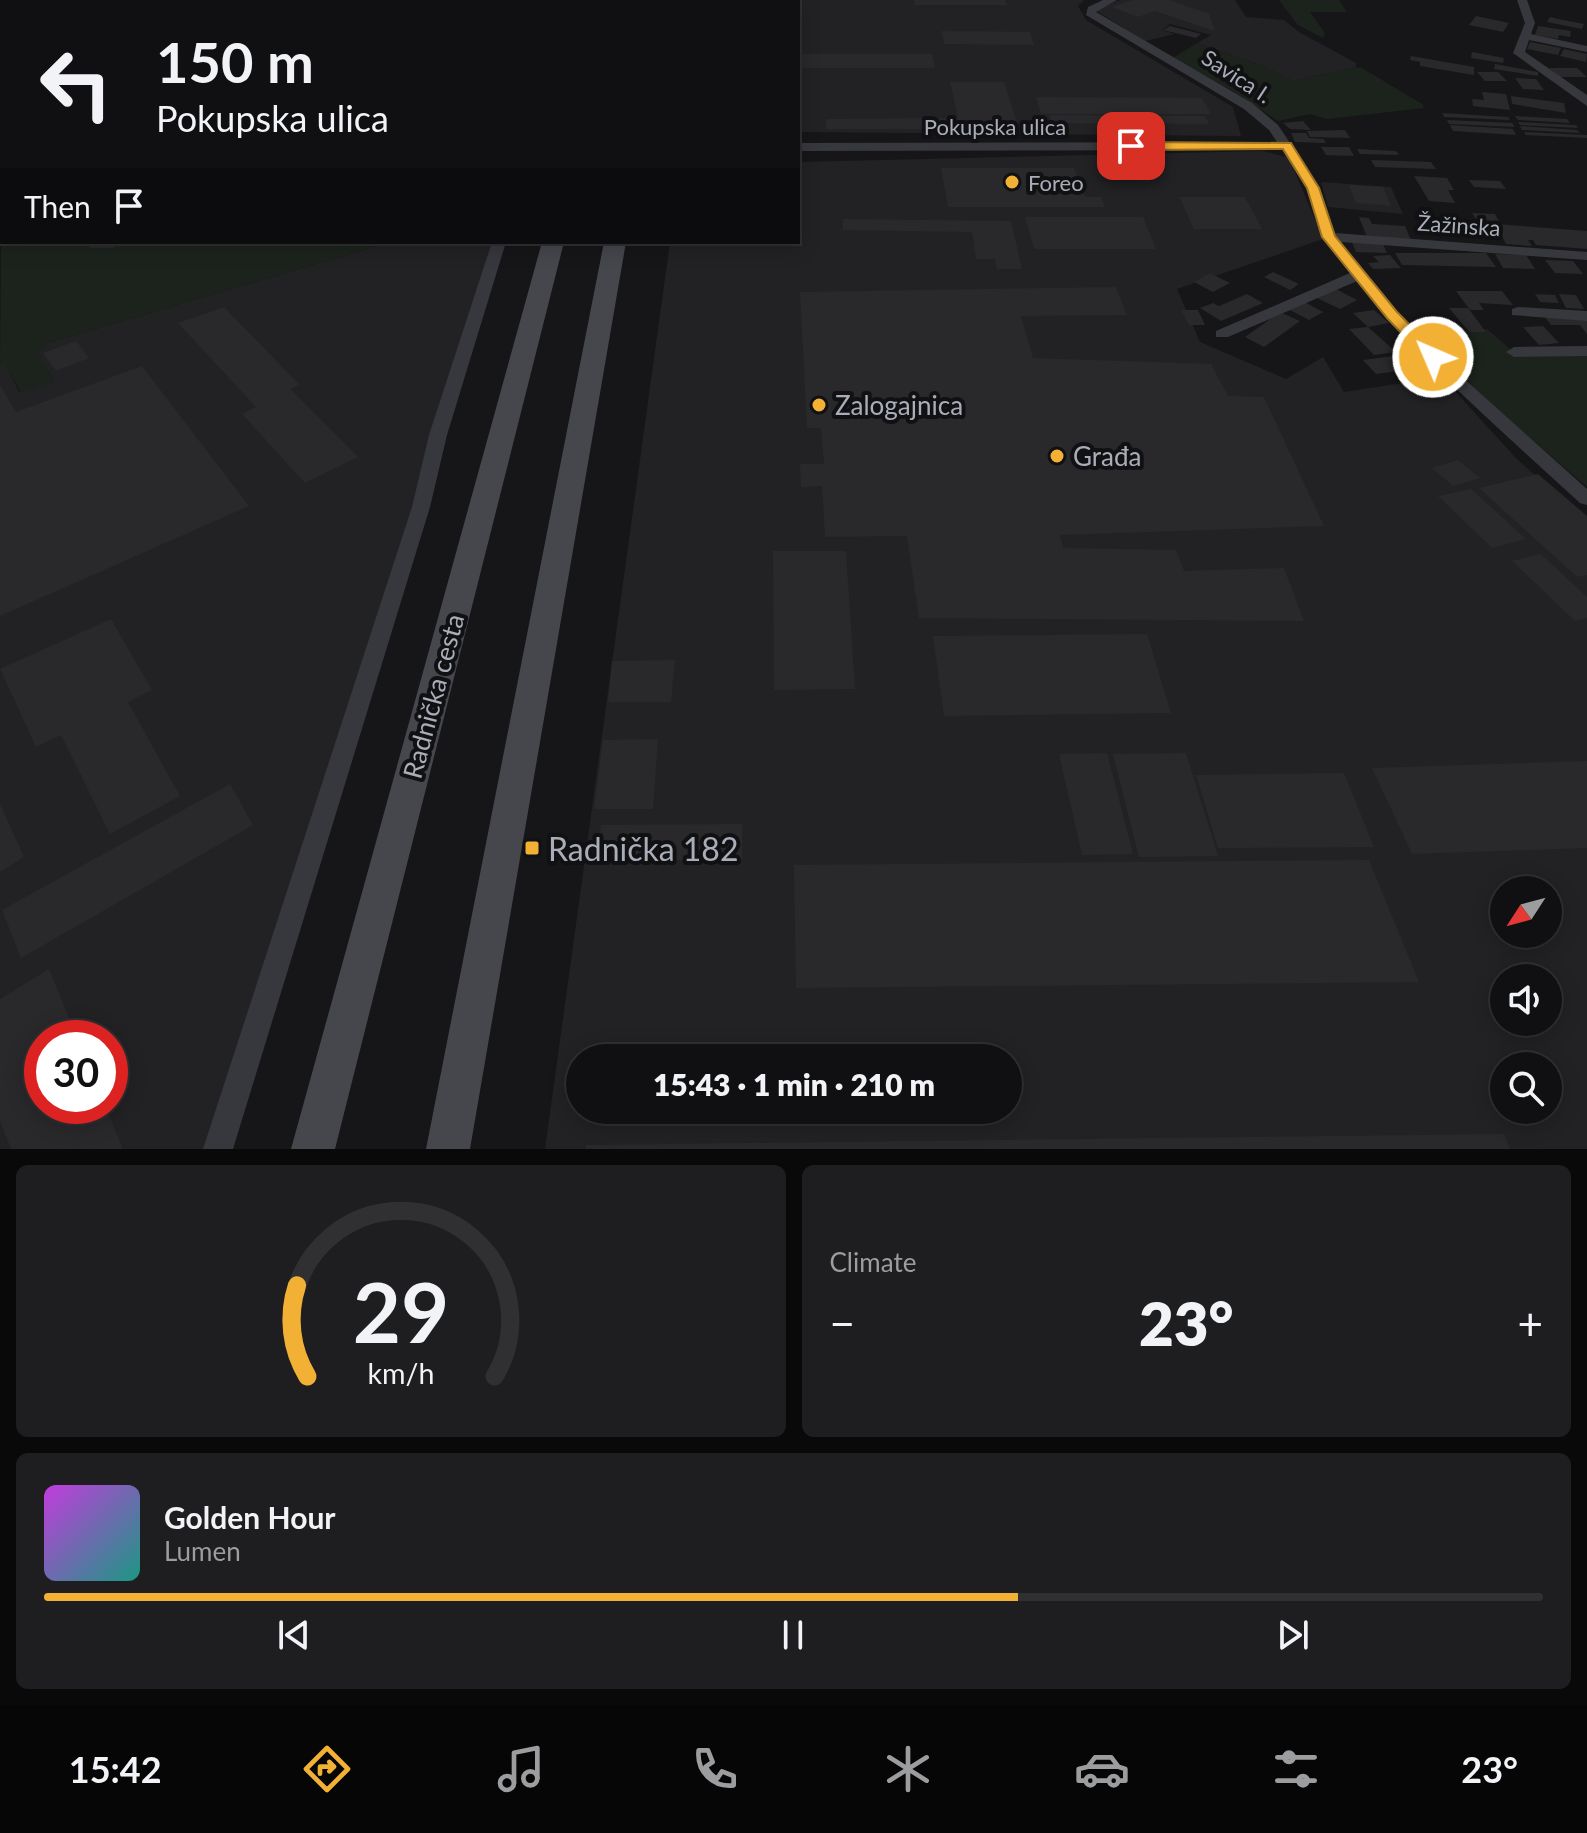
<!DOCTYPE html>
<html lang="en">
<head>
<meta charset="utf-8">
<style>
  :root { --surface:#101012; --page:#1e1e20; --text:#f1f3f6; --muted:#9c9d9f; --line:#303032; --accent:#f2b134 }
  body { margin:0; font-family:Lato,sans-serif; background:var(--page); color:var(--text); height:100vh; display:flex; flex-direction:column; font-size:30px; white-space:nowrap }
  * { box-sizing:border-box; margin:0 }
  p { font-size:26px; color:var(--muted) }
  .icon { flex:none; width:44px; height:44px; fill:none; stroke:currentColor; stroke-width:2; stroke-linecap:round; stroke-linejoin:round }
  .map { position:relative; height:1149px; overflow:hidden }
  .panel { display:flex; flex-direction:column; gap:16px; padding:16px; background:#09090a; flex:1 }
  .panel>* { flex:none }
  .guide { position:absolute; left:0px; top:0px; width:800px; height:244px; box-shadow:0 4px 20px #0003,0 0 0 2px var(--line); background:#101012; color:var(--text); overflow:hidden }
  .needle { width:52px; rotate:234deg }
  .fabs { position:absolute; left:1490px; top:876px; display:grid; gap:16px }
  .fabs a { display:grid; place-items:center; width:72px; height:72px; border-radius:50%; background:var(--surface); box-shadow:0 4px 20px #0003,0 0 0 2px var(--line); font-size:40px }
  .speed { position:absolute; left:24px; top:1020px; display:flex; gap:16px; font-size:40px; font-weight:700; text-align:center }
  .speed>* { display:grid; place-content:center; width:104px; height:104px; border-radius:50%; background:var(--surface); box-shadow:0 4px 20px #0003,0 0 0 2px var(--line); line-height:1 }
  .speed .limit { border:12px solid #d22; background:#fff; color:#111 }
  .pin { position:absolute; display:grid; place-items:center; width:68px; height:68px; color:#fff; margin:-34px; border-radius:16px; box-shadow:0 4px 12px #0006 }
  .me { position:absolute; width:88px; margin:-44px; rotate:315deg; stroke-linejoin:round; filter:drop-shadow(0 0 6px #0008) }
  .turn { display:flex; align-items:center; gap:28px; height:168px; padding:0 24px; font-size:36px }
  .turn .icon { width:104px; height:104px; stroke-width:2.5 }
  .turn b { display:block; font-size:56px; line-height:68px }
  .then { display:flex; align-items:center; height:76px; padding:0 24px; background:#0003; gap:16px; font-size:30px }
  .big { font-size:60px; font-weight:800; line-height:1.1 }
  .panel .widget { flex:1; display:flex; flex-direction:column; justify-content:center; gap:12px; min-width:0; padding:0 28px; border-radius:12px; background:var(--page) }
  .panel .dial { align-items:center; gap:0 }
  .dial svg { height:208px; overflow:visible; fill:none; stroke:var(--line); stroke-width:7; stroke-linecap:round; text-anchor:middle }
  .dial text { fill:var(--text); stroke:none }
  .song { display:flex; align-items:center; gap:24px }
  .cover { width:96px; height:96px; border-radius:12px; background:linear-gradient(135deg,hsl(290 70% 55%),hsl(170 70% 35%)) }
  .played { height:8px; border-radius:4px; background:linear-gradient(90deg,var(--accent) 65%,var(--line) 65%) }
  .keys { display:flex; justify-content:space-around; direction:ltr }
  .heat { display:flex; justify-content:space-between; align-items:center; font-size:44px; direction:ltr }
  .panel .tiles { flex:1; display:grid; gap:16px; grid-template-columns:1fr 1fr }
  .widget:last-child { grid-column:span 2 }
  .trip { position:absolute; left:566px; top:1044px; width:456px; height:80px; border-radius:40px; background:var(--surface); box-shadow:0 4px 20px #0003,0 0 0 2px var(--line); font-weight:800; line-height:80px; text-align:center }
  .tab-bar { display:flex; height:128px; justify-content:space-around; align-items:center; background:#060607; color:var(--muted) }
  .tab-bar .icon { width:56px; height:56px }
  .tab-bar .selected { color:var(--accent) }
  .tab-bar b { font-size:36px; color:var(--text) }
  .map>svg:first-child { display:block }
  .built { fill:#222225; fill-rule:evenodd }
  .green { fill:#1c231d }
  .building { fill:#29292c }
  .lines { fill:none; stroke-linecap:round; stroke-linejoin:round }
  .street { fill:#37383d; fill-rule:evenodd }
  .secondary { fill:#45474d; fill-rule:evenodd }
  .route { fill:#f2b134; stroke:#9d7322; stroke-width:2 }
  .poi-dot { fill:#f2b134; stroke:#111113; stroke-width:3 }
  .labels { text-anchor:middle; dominant-baseline:central; stroke-width:8; stroke-linejoin:round; paint-order:stroke }
  .far-street-label { font-size:22px; fill:#a8adb8; stroke:#111113 }
  .far-poi-label { font-size:22px; fill:#a8adb8; stroke:#111113; text-anchor:start }
  .poi-label { font-size:26px; fill:#a8adb8; stroke:#111113; text-anchor:start }
  .street-label { font-size:26px; fill:#a8adb8; stroke:#111113 }
  .near-poi-label { font-size:32px; fill:#a8adb8; stroke:#111113; text-anchor:start }
</style>
</head>
<body>
<div class="map">
<svg width="1587" height="1149" viewBox="0 0 1587 1149">
  <rect width="100%" height="100%" fill="#161618"/>
  <path class="built" d="M0,0H489L2,2L0,140Z
    M693,0H1084L1078,6L1086,20L1233,107L1241,136L798,132V2Z
    M1120,0H1235L1246,17L1284,20L1299,32L1356,63V67L1293,81L1263,66L1197,43L1211,35L1170,24L1162,30L1175,34L1145,41L1095,10Z
    M1263,151L1286,157L1291,162L1323,239L1177,289L1200,342L1286,379L1323,357L1344,392L1442,377L1515,457L1587,522V1149H545L670,242H798V162ZM1504,890H1548V934H1504ZM1504,978H1548V1022H1504ZM580,1058H1008V1110H580ZM1504,1066H1548V1110H1504Z
    M1321,182L1391,187L1403,214L1328,207Z
    M390,242H493L420,491L209,1149H0V365L5,363L19,392L42,347L48,343ZM42,1038H110V1106H42Z"/>
  <path class="green" d="M1279,0H1339L1347,12H1310L1325,33L1323,38L1298,25Z
    M1197,43L1263,66L1293,81L1356,67L1362,68L1422,104L1424,108L1327,119L1310,114L1278,121L1231,90L1173,58Z
    M2,139V242H390L48,343L39,354L55,381L21,393L5,364L0,365Z
    M1487,329L1517,355H1587V487L1498,410L1420,336Z"/>
  <path class="building" d="M914,0H1005L1007,5H915Z
    M1132,0H1170L1209,14L1215,31L1155,11L1138,17L1112,7Z
    M1476,16L1509,23L1503,32L1469,25Z
    M1550,17L1563,20L1584,24L1582,29L1547,22Z
    M1170,26L1201,34L1196,38L1163,30Z
    M1538,26L1571,31L1570,37L1559,35L1558,39L1535,35Z
    M942,31L1030,32L1034,45L944,44Z
    M1530,42L1561,48L1558,55L1527,49Z
    M1564,49L1587,54L1586,62L1560,56Z
    M1472,52L1504,58L1503,63L1471,58Z
    M798,54H932L935,68H798Z
    M1411,56L1474,67V75L1420,66V62L1410,60Z
    M1495,64L1538,72V76L1494,69Z
    M1549,68H1577L1587,77H1559Z
    M1477,72H1498L1507,81H1485Z
    M1515,78L1536,79L1544,90L1523,89Z
    M950,82H1004L1019,129H826V119L958,118Z
    M1482,92L1506,94L1510,110L1473,106L1472,99L1484,100Z
    M1511,96L1564,103L1566,113L1512,104Z
    M1036,97L1202,98L1211,114H1041Z
    M1442,113L1508,117L1510,120L1444,117Z
    M1049,115L1205,116L1209,124L1052,123Z
    M1515,116L1567,119L1570,123L1518,120Z
    M1447,120L1512,123L1515,127L1449,124Z
    M1303,121L1311,130L1290,129L1283,123Z
    M1518,122L1576,125L1578,128L1520,125Z
    M1450,125L1513,129L1516,135L1453,131Z
    M1520,126L1577,130L1580,133L1522,130Z
    M1345,130L1350,138L1310,137L1307,131Z
    M1524,132L1587,135V138L1526,135Z
    M1291,133H1306L1309,138L1324,139L1326,143L1295,142Z
    M1321,147H1349L1354,156L1326,155Z
    M1357,149L1396,151L1399,155L1360,154Z
    M1371,160L1431,162L1436,169L1375,167Z
    M941,168H1074L1085,197H1101L1105,207H948Z
    M1414,176L1447,178L1454,190H1448L1455,203L1429,201Z
    M1469,180L1500,181L1506,189L1474,187Z
    M1349,185L1383,187L1391,206L1356,203Z
    M1179,197H1245L1262,229H1194Z
    M1472,213L1495,214L1499,222L1477,221Z
    M1025,217H1143L1156,249H1034Z
    M1359,217L1369,218L1372,224L1405,226L1411,240L1367,237Z
    M843,219L1011,221L1022,269H997L995,259H976L972,232L843,230Z
    M1496,224L1587,231V249L1536,245L1533,240H1528L1532,246L1506,244Z
    M1351,240L1382,242L1387,253L1356,252Z
    M94,242H119L114,248H89Z
    M1395,253H1486L1496,267L1402,265Z
    M1495,254L1526,255L1535,269L1503,268Z
    M1390,255L1401,268L1373,269L1368,263L1379,262L1373,256Z
    M1545,260L1573,261L1583,274L1555,273Z
    M1273,272L1299,284L1290,290L1264,277Z
    M1210,273L1230,283L1213,292L1194,282Z
    M1116,287L1127,315L1021,316L1033,358L1211,364L1228,396L1264,397L1324,526L1060,535L1063,548L1176,550L1184,571L1284,568L1304,621L919,618L907,536L825,537L822,486L801,487L800,464H824L821,428H807L800,292Z
    M1334,288L1357,300L1340,309L1317,298Z
    M1456,291H1502L1513,305L1479,303L1484,310H1470Z
    M1247,294L1263,303L1221,321L1200,308L1213,303L1219,306Z
    M1535,294L1555,295L1559,303L1540,302Z
    M1559,294L1576,295L1584,309L1566,308Z
    M1301,300L1323,312L1309,320L1286,308Z
    M224,307L300,385L290,389L358,457L305,483L242,414L256,407L178,323Z
    M1449,308H1468L1486,332H1469Z
    M1181,310H1198L1205,325H1189Z
    M1374,310L1389,323L1368,327L1396,352L1374,355L1349,329L1368,327L1353,313Z
    M1280,312L1300,321L1264,347L1245,337Z
    M1545,317L1587,318V334L1580,325H1551Z
    M1543,326L1559,343L1539,345L1523,327Z
    M76,341L89,358L56,371L43,353Z
    M1401,355L1415,369L1376,374L1363,360Z
    M142,366L249,506L0,616V385L16,412Z
    M1458,460L1480,478L1453,486L1432,468Z
    M1538,474L1587,516V575L1577,577L1479,488Z
    M1471,489L1526,539L1492,548L1438,496Z
    M773,551H846L855,689L774,690Z
    M1541,554L1587,597V618L1575,621L1512,561Z
    M111,619L152,690L128,702L180,796L110,834L61,735L36,747L0,669Z
    M1147,634L1171,713L944,716L933,636Z
    M675,660L671,702H608L612,661Z
    M658,739L653,809H594L603,740Z
    M1107,753L1133,854L1082,855L1059,754Z
    M1186,753L1218,856L1139,857L1113,754Z
    M1587,761V848L1412,854L1372,768Z
    M1344,773L1374,847L1218,848L1196,775Z
    M230,784L253,825L21,958L2,910Z
    M0,804L24,857L0,872Z
    M742,824V859L597,861L601,825Z
    M1369,860L1419,982L796,988L794,865Z
    M49,969L77,1038H42V1106H105L123,1149H11L0,1121V999Z
    M1504,1134L1510,1149H586V1145Z"/>
  <g class="lines">
    <path class="street" d="M1103,0H1117L1096,12L1252,103L1278,125L1320,188L1335,233L1587,252V260L1341,242L1398,312L1460,375L1587,489V505L1580,503C1503,432 1423,364 1357,281L1228,337H1216V331L1350,273L1322,237L1306,188L1282,150L798,151V143L1277,142L1269,130L1244,109L1086,15L1088,7Z
      M1517,0H1527L1535,23L1531,34L1587,46V52L1529,40L1525,52L1587,95V106L1513,53L1525,23Z
      M0,15H2V21H0Z
      M492,242H506L447,435L430,507L233,1149H203L412,507L429,435Z
      M1518,307L1587,311V321L1512,315V309Z
      M1587,346V356L1514,357L1506,352L1514,347Z"/>
    <path class="secondary" d="M606,0H622V2H606Z
      M655,0H671V2H655Z
      M542,242H564L335,1149H291Z
      M604,242H626L470,1149H426Z"/>
  </g>
  <path class="route" d="M1291,143L1319,188L1335,236L1397,312L1439,354V361H1428L1387,318L1322,237L1307,188L1283,149L1131,150L1125,146L1131,142Z"/>
  <g class="poi-dot">
    <circle cx="1012" cy="182" r="8"/>
    <circle cx="819" cy="405" r="8"/>
    <circle cx="1057" cy="456" r="8"/>
    <rect x="524" y="840" width="16" height="16" rx="4"/>
  </g>
  <g class="labels">
    <g class="far-street-label">
      <text transform="translate(1237 76) rotate(33)">Savica I.</text>
      <text x="995" y="126">Pokupska ulica</text>
      <text transform="translate(1459 225) rotate(4)">Žažinska</text>
    </g>
    <g class="far-poi-label">
      <text x="1028" y="182">Foreo</text>
    </g>
    <g class="poi-label">
      <text x="835" y="405">Zalogajnica</text>
      <text x="1073" y="456">Građa</text>
    </g>
    <g class="street-label">
      <text transform="translate(433 696) rotate(-75)">Radnička cesta</text>
    </g>
    <g class="near-poi-label">
      <text x="548" y="848">Radnička 182</text>
    </g>
  </g>
</svg>
<div class="fabs">
<a><svg class="needle" viewBox="-14 -14 28 28"><path d="M0-13l5 13h-10z" fill="#e53935"/><path d="M0 13l5-13h-10z" fill="#9c9d9f"/></svg></a>
<a><svg class="icon" aria-label="sound" viewBox="0 0 24 24"><path d="M4 9h4l5-4v14l-5-4H4zM17 9q2 3 0 6"/></svg></a>
<a><svg class="icon" aria-label="search" viewBox="0 0 24 24"><circle cx="10" cy="10" r="6"/><path d="M15 15l6 6"/></svg></a>
</div>
<div class="speed"><div class="limit">30</div></div>
<div class="pin" style="left:1131px;top:146px;background:#d93025"><svg class="icon" aria-label="arrive" viewBox="0 0 24 24"><path d="M6 21V4h12l-3 4 3 4H6"/></svg></div>
<svg class="me" style="left:1433px;top:357px" viewBox="-20 -20 40 40"><circle r="17" fill="#f2b134" stroke="#fff" stroke-width="3"/><path d="M0-11L8 9 0 5-8 9z" fill="#fff"/></svg>
<div class="trip">15:43 · 1 min · 210 m</div>
<div class="guide">
<div class="turn"><svg class="icon" aria-label="left" viewBox="0 0 24 24"><path d="M17 20v-9H6M10 6l-5 5 5 5"/></svg><div><b>150 m</b>Pokupska ulica</div></div>
<div class="then">Then<svg class="icon" aria-label="arrive" viewBox="0 0 24 24"><path d="M6 21V4h12l-3 4 3 4H6"/></svg></div>
</div>
</div>
<section class="panel">
<div class="tiles">
<div class="widget dial"><svg viewBox="0 0 100 80">
<path d="M14 69A42 42 0 1 1 86 69"/>
<path d="M14 69A42 42 0 0 1 10 34" stroke="#f2b134"/>
<text x="50" y="56" font-size="32" font-weight="700">29</text>
<text x="50" y="72" font-size="11">km/h</text>
</svg></div>
<div class="widget"><p>Climate</p>
<div class="heat"><a>−</a><b class="big">23°</b><a>+</a></div>
</div>
<div class="widget">
<div class="song"><i class="cover"></i><div><b>Golden Hour</b><p>Lumen</p></div></div>
<div class="played"></div>
<div class="keys"><svg class="icon" aria-label="previous" viewBox="0 0 24 24"><path d="M18 5L8 12l10 7zM5 5v14"/></svg><svg class="icon" aria-label="pause" viewBox="0 0 24 24"><path d="M8 5v14M16 5v14"/></svg><svg class="icon" aria-label="next" viewBox="0 0 24 24"><path d="M6 5l10 7-10 7zM19 5v14"/></svg></div>
</div>
</div>
</section>
<nav class="tab-bar">
<b>15:42</b>
<svg class="icon selected" aria-label="directions" viewBox="0 0 24 24"><path d="M12 3l9 9-9 9-9-9zM9 14v-3h6M13 9l2 2-2 2"/></svg>
<svg class="icon" aria-label="music" viewBox="0 0 24 24"><path d="M9 18V5l10-2v13"/><circle cx="6" cy="18" r="3"/><circle cx="16" cy="16" r="3"/></svg>
<svg class="icon" aria-label="phone" viewBox="0 0 24 24"><path d="M5 4h4l2 5-3 2q2 4 5 5l2-3 5 2v4C11 20 4 13 5 4z"/></svg>
<svg class="icon" aria-label="climate" viewBox="0 0 24 24"><path d="M12 3v18M4 7l16 10M4 17L20 7"/></svg>
<svg class="icon" aria-label="car" viewBox="0 0 24 24"><path d="M5 17H2v-5l4-1 3-4h7l3 4 3 1v5h-3M9 17h6M6 11h13"/><circle cx="7" cy="17" r="2"/><circle cx="17" cy="17" r="2"/></svg>
<svg class="icon" aria-label="filters" viewBox="0 0 24 24"><path d="M4 7h16M4 17h16"/><circle cx="9" cy="7" r="2"/><circle cx="15" cy="17" r="2"/></svg>
<b>23°</b>
</nav>
</body>
</html>
